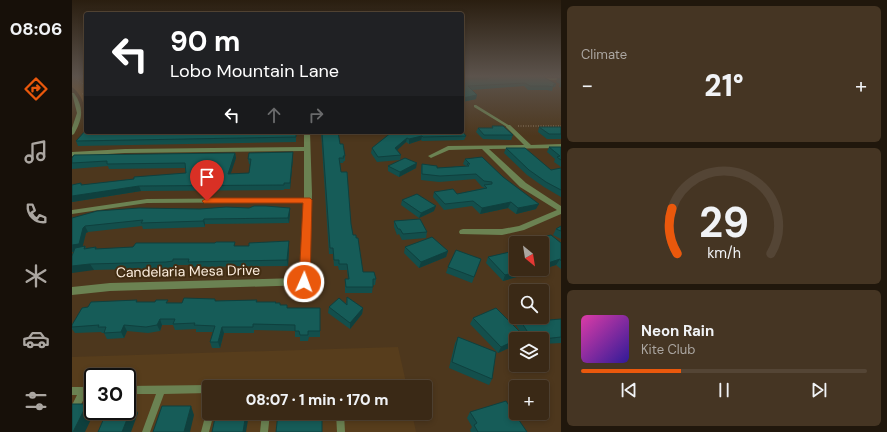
<!DOCTYPE html>
<html lang="en">
<head>
<meta charset="utf-8">
<style>
  :root { --surface:#3a2916; --page:#453523; --text:#f1f3f6; --muted:#aba6a1; --line:#544535; --accent:#ea580c }
  body { margin:0; font-family:"DM Sans",sans-serif; background:var(--page); color:var(--text); height:100vh; display:flex; flex-direction:column; font-size:15px; white-space:nowrap }
  * { box-sizing:border-box; margin:0 }
  p { font-size:13px; color:var(--muted) }
  .icon { flex:none; width:22px; height:22px; fill:none; stroke:currentColor; stroke-width:2; stroke-linecap:round; stroke-linejoin:round }
  .map { position:relative; flex:1; overflow:hidden }
  .sheet { display:flex; flex-direction:column; gap:6px; padding:6px; background:#20170c; width:326px }
  .sheet>* { flex:none }
  .hud { position:absolute; left:12px; top:12px; width:380px; height:122px; border-radius:4px; box-shadow:0 2px 6px #0003,0 0 0 1px var(--line); background:#202124; color:#fff; overflow:hidden }
  .needle { width:26px; rotate:150deg }
  .controls { position:absolute; left:437px; top:236px; display:grid; gap:8px }
  .controls a { display:grid; place-items:center; width:40px; height:40px; border-radius:4px; background:var(--surface); box-shadow:0 2px 6px #0003,0 0 0 1px var(--line); font-size:20px }
  .speed { position:absolute; left:12px; top:368px; display:flex; gap:8px; font-size:20px; font-weight:700; text-align:center }
  .speed>* { display:grid; place-content:center; width:52px; height:52px; border-radius:50%; background:var(--surface); box-shadow:0 2px 6px #0003,0 0 0 1px var(--line); line-height:1 }
  .speed .limit { border:2px solid #111; border-radius:6px; background:#fff; color:#111 }
  .pin { position:absolute; display:grid; place-items:center; width:34px; height:34px; color:#fff; margin:-41px -17px; border-radius:50% 50% 50% 0; rotate:-45deg; box-shadow:0 0 4px #0007 }
  .pin .icon { rotate:45deg }
  .me { position:absolute; width:44px; margin:-22px; rotate:2deg; stroke-linejoin:round; filter:drop-shadow(0 0 3px #0008) }
  .turn { display:flex; align-items:center; gap:14px; height:84px; padding:0 20px; font-size:18px }
  .turn .icon { width:52px; height:52px; stroke-width:2.5 }
  .turn b { display:block; font-size:28px; line-height:34px }
  .lanes { display:flex; align-items:center; height:38px; padding:0 20px; background:#0003; justify-content:center; gap:20px; direction:ltr }
  .lanes .off { opacity:.35 }
  .big { font-size:30px; font-weight:800; line-height:1.1 }
  .sheet .card { flex:1; display:flex; flex-direction:column; justify-content:center; gap:6px; min-width:0; padding:0 14px; border-radius:6px; background:var(--page) }
  .sheet .dial { align-items:center; gap:0 }
  .dial svg { height:104px; overflow:visible; fill:none; stroke:var(--line); stroke-width:7; stroke-linecap:round; text-anchor:middle }
  .dial text { fill:var(--text); stroke:none }
  .song { display:flex; align-items:center; gap:12px }
  .cover { width:48px; height:48px; border-radius:6px; background:linear-gradient(135deg,hsl(320 70% 55%),hsl(250 70% 35%)) }
  .played { height:4px; border-radius:2px; background:linear-gradient(90deg,var(--accent) 35%,var(--line) 35%) }
  .keys { display:flex; justify-content:space-around; direction:ltr }
  .heat { display:flex; justify-content:space-between; align-items:center; font-size:22px; direction:ltr }
  .trip { position:absolute; left:130px; top:380px; width:230px; height:40px; border-radius:4px; background:var(--surface); box-shadow:0 2px 6px #0003,0 0 0 1px var(--line); font-weight:800; line-height:40px; text-align:center }
  main { display:flex; flex:1; min-height:0 }
  .dock { display:flex; flex-direction:column; width:72px; justify-content:space-around; align-items:center; background:#171009; color:var(--muted) }
  .dock .icon { width:28px; height:28px }
  .dock .active { color:var(--accent) }
  .dock b { font-size:18px; color:var(--text) }
  .map>svg:first-child { display:block }
  .built { fill:#573d1c; fill-rule:evenodd }
  .green { fill:#7e5521 }
  .lines { fill:none; stroke-linecap:round; stroke-linejoin:round }
  .path { stroke:#94816b; stroke-width:1; stroke-dasharray:1 1.5; stroke-linecap:butt }
  .service { fill:#6b8252; fill-rule:evenodd }
  .minor { fill:#6b8252; fill-rule:evenodd }
  .wall { fill:#134f4c }
  .shaded-wall { fill:#0f403e }
  .building { fill:#165c58; stroke:#0f403e }
  .route { fill:#ea580c; stroke:#983908 }
  .labels { text-anchor:middle; dominant-baseline:central; stroke-width:4; stroke-linejoin:round; paint-order:stroke }
  .near-street-label { font-size:14px; fill:#fceedf; stroke:#422d12 }
</style>
</head>
<body>
<main>
<nav class="dock">
<b>08:06</b>
<svg class="icon active" aria-label="directions" viewBox="0 0 24 24"><path d="M12 3l9 9-9 9-9-9zM9 14v-3h6M13 9l2 2-2 2"/></svg>
<svg class="icon" aria-label="music" viewBox="0 0 24 24"><path d="M9 18V5l10-2v13"/><circle cx="6" cy="18" r="3"/><circle cx="16" cy="16" r="3"/></svg>
<svg class="icon" aria-label="phone" viewBox="0 0 24 24"><path d="M5 4h4l2 5-3 2q2 4 5 5l2-3 5 2v4C11 20 4 13 5 4z"/></svg>
<svg class="icon" aria-label="climate" viewBox="0 0 24 24"><path d="M12 3v18M4 7l16 10M4 17L20 7"/></svg>
<svg class="icon" aria-label="car" viewBox="0 0 24 24"><path d="M5 17H2v-5l4-1 3-4h7l3 4 3 1v5h-3M9 17h6M6 11h13"/><circle cx="7" cy="17" r="2"/><circle cx="17" cy="17" r="2"/></svg>
<svg class="icon" aria-label="filters" viewBox="0 0 24 24"><path d="M4 7h16M4 17h16"/><circle cx="9" cy="7" r="2"/><circle cx="15" cy="17" r="2"/></svg>
</nav>
<div class="map">
<svg width="489" height="432" viewBox="0 0 489 432">
  <rect width="100%" height="100%" fill="#4d371d"/>
  <path class="built" d="M326,347L335,387H137V413H340L344,432H0V357ZM21,377H55V411H21Z"/>
  <path class="green" d="M0,76H14V117C12,104 11,96 0,87Z"/>
  <g class="lines">
    <path class="path" d="M11,76L4,79L14,86
      M10,94L14,93
      M446,126H489"/>
    <path class="service" d="M402,105H404L438,126L435,127L402,107Z
      M137,385L140,387H137V393L92,394L78,432H70L84,394H55V386Z
      M0,387H21V395H14L3,416L0,417V405L5,395H0Z
      M137,409V413H142L137,432H129L134,413L135,410Z
      M190,413H198L196,432H188Z
      M264,413H272L273,432H265Z"/>
    <path class="minor" d="M474,78H489V80H475Z
      M0,93H2C12,107 11,119 2,134L0,135V128L5,113Z
      M434,125H438L459,145L489,144V148L417,149L454,183L489,206V214L452,230L430,235L388,234L387,232L388,230L391,229H430L447,226L485,210L448,187L410,149L377,150L361,157L359,158L356,156L376,146L452,145L434,127Z
      M232,132H238L240,194L237,282L236,285L38,291L0,295V287L38,283L227,278L232,202L75,203L0,214V210L75,199L232,198V151L53,153L0,156V152L53,149L232,147Z"/>
  </g>
  <path class="wall" d="M390,76H470L484,84L483,87H481L480,91L475,90H456L452,86L400,90L404,99L390,102V78L391,79L417,78H390Z
    M477,76H489V77Z
    M485,78H489V87H487L488,84L484,82Z
    M420,126L441,135L439,140L411,139L404,132L406,128H420Z
    M467,127H489V139H475L466,132Z
    M224,132V142L6,146L4,141Z
    M249,132H266L268,144L273,156V161H272L271,163H268L269,172L281,235L291,272L304,279L303,285H301L300,293H273V279H276L275,270H267L266,266H262L261,254H257Z
    M320,132L394,136L392,140L350,141L349,140L337,144L334,142L325,150L329,155L328,160L305,162L299,153L300,148Z
    M477,147H489V167L482,162L483,159L475,152Z
    M434,148L479,170L489,168V197L472,187L455,175L432,153Z
    M163,153L164,158L158,174L177,173L179,164H177L176,159L221,157L218,189H212V190L69,191L0,202V185L9,183L10,185L114,173L113,168L37,169L36,166L0,169V158Z
    M393,159L464,209L444,214L436,208L408,214L400,206L372,210L361,197L362,192L385,194L411,188L412,187H410L403,179L367,182L349,180V169L350,164L365,168L394,166L391,164Z
    M316,166L344,168L327,177L316,171Z
    M330,200L362,211L347,218L329,205Z
    M218,214L217,223L133,224V227L71,229L70,226L16,232L14,233L10,247L13,246L14,248L24,247L25,249L177,246L217,241V247L216,266L118,267L117,265H103V267L96,268L22,270L2,252H0V218Z
    M322,221L355,232L354,238L330,240L327,234L325,235L322,227Z
    M489,226V239L481,235L484,229Z
    M460,239L489,243V269L484,265L431,281L414,263L416,257L438,252L439,248L443,247L444,245V269Z
    M333,247L376,251L374,257L347,268L332,253Z
    M409,259L400,283L374,273L376,267Z
    M275,297L291,308L290,314L278,329L256,313L257,307L274,304Z
    M65,300V302L110,303L144,301L185,300V302H204V303L208,305H215V308H248V337H237L236,341H228V337H223V331L182,330V333H152L148,348H140L138,342L141,332H124V329L103,330L101,325H90L88,331L76,333L55,331L52,338L35,339L32,333H30L29,332L3,333L0,329V325L16,307Z
    M439,306H444V317H470L477,320L489,319V343L470,344V339H453L450,334L441,343L439,347L426,353L398,324L401,318L449,333L436,312Z
    M386,337L420,379L417,385L377,368L383,343Z
    M398,412L455,432H399L398,430L400,427L395,418Z"/>
  <path class="shaded-wall" d="M405,95L404,99L390,102V98Z
    M350,136L349,140L337,144V139Z
    M335,138L334,142L322,153L323,148Z
    M221,152V157L218,189V183Z
    M163,153L164,158L157,179L156,174Z
    M345,163L344,168L327,177L328,172Z
    M67,186L69,191L0,202V196Z
    M439,202L436,208L408,214L410,208Z
    M467,204L464,209L444,214L446,208Z
    M364,206L362,211L347,218L349,213Z
    M218,208V214L217,223L216,218Z
    M132,219L133,224V227L131,221Z
    M13,226L16,232L14,233L10,249L0,252V245L11,228Z
    M217,241V247L216,266L215,260Z
    M376,251L374,257L347,268L349,262Z
    M488,259L484,265L431,281L433,275L455,269H470V265Z
    M18,264L22,270L0,273V266Z
    M291,308L290,314L278,329V323Z
    M88,319L90,325L88,331L85,325Z
    M52,325L55,331L52,338L49,332Z
    M150,327L152,333L148,348L146,342Z
    M450,334L447,339H444V341L441,343L439,347L426,353L429,347L440,339Z
    M15,404L22,413L13,432H1Z
    M61,404L66,413L59,432H50Z
    M119,406L122,415L118,432H112Z
    M174,413H177V414L174,432H171Z"/>
  <path class="building" d="M419,76H470L484,84H482L481,87L476,86H458L453,83L396,86L405,95L390,98V78L391,79H416Z
    M420,126H431L441,135H412L406,128H421Z
    M467,127H489V134H477Z
    M14,130V132H224V137L4,141Z
    M390,131L394,136L351,137L350,136L337,139L335,138L323,148L329,155L306,157L300,148L320,132H390Z
    M250,132H266L268,144H271L273,156H271L272,158H267L269,172H275L279,224L281,235H284V238H286L291,272H302L304,279H301V287H274L273,279H277L275,264H267V260H262L261,248H258Z
    M477,147H489V160L485,157L488,156Z
    M434,148H453L479,170L489,168V190L474,182L457,170Z
    M221,152L218,183H212V185L67,186L0,196V185L9,183V185L62,179V177L114,173L113,163L35,164V161L0,163V158L2,155L159,153H163L156,174L177,173L179,159H176L177,153Z
    M410,157L431,177L467,204L446,208L439,202L410,208L401,201L373,204L362,192L381,189L385,194L415,188L412,185L420,184V182L412,181L404,174L368,176L350,174V164L365,166V168L397,166L395,164H398L393,159Z
    M333,158L345,163L328,172L316,166Z
    M345,194L364,206L349,213L330,200Z
    M182,206H194L218,208L216,218L132,219L131,221L69,223L71,220L13,226L11,228L7,244L0,245V218L25,211L67,208L128,209L154,207L177,208Z
    M348,219L355,232L331,234L328,229H326L322,221Z
    M489,226V231L484,229Z
    M479,235L489,243V261L488,259L470,265V243H454L462,241L460,239Z
    M360,237L376,251L349,262L333,247Z
    M217,241L215,260L116,262L117,259H101V261L94,262L18,264L0,266V256L3,248L13,246L12,249L24,247L23,249L61,247L64,243H143L144,242H163L162,246H177V243Z
    M444,247V269H455L433,275L416,257L442,251L439,248Z
    M384,250L409,259L402,277L376,267Z
    M275,297L291,308L278,323L257,307L267,298L275,305Z
    M112,298L143,299V301L185,300L184,302H204L203,303H208V305H215V308H248V331H236V335H228L227,331H223V325L181,324V327H150L146,342H138L143,326L122,325L123,323L101,324L103,319H88L85,325L74,327L52,325L49,332L32,333L34,327H26L27,325L0,327V325L10,308L16,307L19,302L65,300L64,302H83L84,300H96L94,303H110Z
    M439,306H444V314Z
    M424,308L450,334L440,339L442,341L429,347L401,318Z
    M470,311L477,320L489,319V337L471,339L467,333L457,334L446,317H470Z
    M386,337L424,352L420,379L380,362Z
    M208,384H250V387H208Z
    M434,401L455,432H406L402,425L405,423L398,412Z
    M0,404H15L1,432H0Z
    M55,404H61L50,432H26L35,411H55Z
    M90,406H119L112,432H81Z
    M144,413H174L171,432H140Z
    M206,413H250V432H204Z"/>
  <linearGradient id="sky" x2="0" y2="1"><stop stop-color="#2a1e10"/><stop offset="0.56" stop-color="#5c534c"/><stop offset="1" stop-color="#5c534c" stop-opacity="0"/></linearGradient>
  <rect width="489" height="136" fill="url(#sky)"/>
  <path class="route" d="M135,198H238L240,200L238,282L236,285L232,286L229,285L227,282L231,203H132L130,201Z"/>
  <g class="labels">
    <g class="near-street-label">
      <text transform="translate(116 271) rotate(-1)">Candelaria Mesa Drive</text>
    </g>
  </g>
</svg>
<div class="controls">
<a><svg class="needle" viewBox="-14 -14 28 28"><path d="M0-13l5 13h-10z" fill="#e53935"/><path d="M0 13l5-13h-10z" fill="#aba6a1"/></svg></a>
<a><svg class="icon" aria-label="search" viewBox="0 0 24 24"><circle cx="10" cy="10" r="6"/><path d="M15 15l6 6"/></svg></a>
<a><svg class="icon" aria-label="layers" viewBox="0 0 24 24"><path d="M12 4l9 5-9 5-9-5zM3 14l9 5 9-5"/></svg></a>
<a>+</a>
</div>
<div class="speed"><div class="limit">30</div></div>
<div class="pin" style="left:135px;top:201px;background:#d93025"><svg class="icon" aria-label="arrive" viewBox="0 0 24 24"><path d="M6 21V4h12l-3 4 3 4H6"/></svg></div>
<svg class="me" style="left:232px;top:282px" viewBox="-20 -20 40 40"><circle r="17" fill="#ea580c" stroke="#fff" stroke-width="3"/><path d="M0-11L8 9 0 5-8 9z" fill="#fff"/></svg>
<div class="trip">08:07 · 1 min · 170 m</div>
<div class="hud">
<div class="turn"><svg class="icon" aria-label="left" viewBox="0 0 24 24"><path d="M17 20v-9H6M10 6l-5 5 5 5"/></svg><div><b>90 m</b>Lobo Mountain Lane</div></div>
<div class="lanes"><svg class="icon" aria-label="left" viewBox="0 0 24 24"><path d="M17 20v-9H6M10 6l-5 5 5 5"/></svg><svg class="icon off" aria-label="ahead" viewBox="0 0 24 24"><path d="M12 20V5M6 11l6-6 6 6"/></svg><svg class="icon off" aria-label="right" viewBox="0 0 24 24"><path d="M7 20v-9h11M14 6l5 5-5 5"/></svg></div>
</div>
</div>
<section class="sheet">
<div class="card"><p>Climate</p>
<div class="heat"><a>−</a><b class="big">21°</b><a>+</a></div>
</div>
<div class="card dial"><svg viewBox="0 0 100 80">
<path d="M14 69A42 42 0 1 1 86 69"/>
<path d="M14 69A42 42 0 0 1 10 34" stroke="#ea580c"/>
<text x="50" y="56" font-size="32" font-weight="700">29</text>
<text x="50" y="72" font-size="11">km/h</text>
</svg></div>
<div class="card">
<div class="song"><i class="cover"></i><div><b>Neon Rain</b><p>Kite Club</p></div></div>
<div class="played"></div>
<div class="keys"><svg class="icon" aria-label="previous" viewBox="0 0 24 24"><path d="M18 5L8 12l10 7zM5 5v14"/></svg><svg class="icon" aria-label="pause" viewBox="0 0 24 24"><path d="M8 5v14M16 5v14"/></svg><svg class="icon" aria-label="next" viewBox="0 0 24 24"><path d="M6 5l10 7-10 7zM19 5v14"/></svg></div>
</div>
</section>
</main>
</body>
</html>
